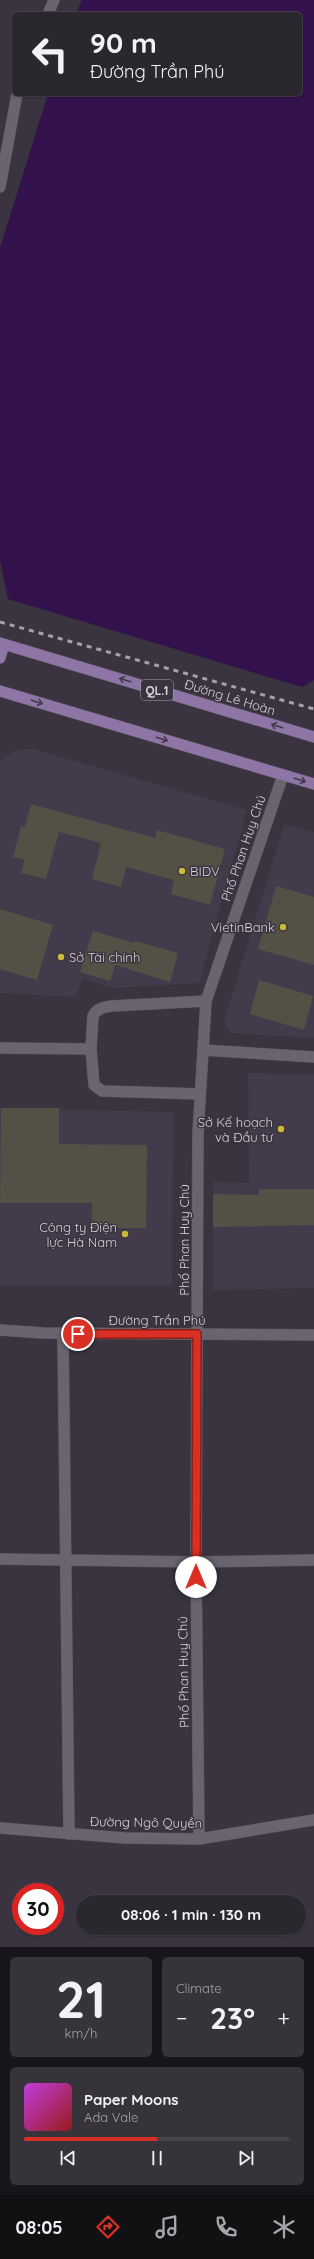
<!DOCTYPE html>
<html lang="en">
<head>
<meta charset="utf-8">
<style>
  :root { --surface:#2b272f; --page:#37333b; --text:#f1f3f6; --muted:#a6a5aa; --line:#47444b; --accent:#d93025 }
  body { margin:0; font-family:Quicksand,sans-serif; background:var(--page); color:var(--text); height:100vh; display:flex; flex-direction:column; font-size:15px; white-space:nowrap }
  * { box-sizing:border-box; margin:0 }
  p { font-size:13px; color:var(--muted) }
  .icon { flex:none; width:22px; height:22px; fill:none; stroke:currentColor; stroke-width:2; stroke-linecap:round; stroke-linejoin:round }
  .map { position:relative; height:1947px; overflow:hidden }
  .panel { display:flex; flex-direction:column; gap:10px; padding:10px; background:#18151a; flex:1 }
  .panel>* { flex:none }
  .banner { position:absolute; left:12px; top:12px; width:290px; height:84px; border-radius:6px; box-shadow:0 1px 3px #0004,0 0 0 1px var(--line); background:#2b272f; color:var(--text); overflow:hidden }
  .speed { position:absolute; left:12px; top:1883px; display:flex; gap:8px; font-size:20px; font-weight:700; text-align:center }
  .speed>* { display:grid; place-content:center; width:52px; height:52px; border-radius:50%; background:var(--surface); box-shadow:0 1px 3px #0004,0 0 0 1px var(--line); line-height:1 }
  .speed .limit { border:6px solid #d22; background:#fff; color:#111 }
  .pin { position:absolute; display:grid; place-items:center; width:34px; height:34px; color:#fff; margin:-17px; border:2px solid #fff; border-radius:50%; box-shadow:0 1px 4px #0007 }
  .me { position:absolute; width:44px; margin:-22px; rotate:0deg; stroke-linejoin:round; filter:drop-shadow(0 0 3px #0008) }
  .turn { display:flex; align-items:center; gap:14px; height:84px; padding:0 12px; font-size:18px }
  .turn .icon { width:52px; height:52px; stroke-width:2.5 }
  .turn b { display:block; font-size:28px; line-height:34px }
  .big { font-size:30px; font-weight:700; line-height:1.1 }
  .panel .card { flex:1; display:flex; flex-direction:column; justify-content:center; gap:6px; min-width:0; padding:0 14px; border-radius:6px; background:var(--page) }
  .panel .dial { align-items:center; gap:0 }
  .dial b { font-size:52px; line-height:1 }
  .song { display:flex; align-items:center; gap:12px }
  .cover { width:48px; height:48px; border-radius:6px; background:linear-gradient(135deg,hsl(290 70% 55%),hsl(0 70% 35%)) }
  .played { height:4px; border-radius:2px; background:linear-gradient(90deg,var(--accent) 50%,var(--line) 50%) }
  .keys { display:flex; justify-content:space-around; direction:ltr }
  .heat { display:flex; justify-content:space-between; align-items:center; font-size:22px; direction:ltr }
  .panel .tiles { flex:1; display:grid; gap:10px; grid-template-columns:1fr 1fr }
  .card:last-child { grid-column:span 2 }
  .trip { position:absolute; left:76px; top:1895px; width:230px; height:40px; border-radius:20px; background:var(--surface); box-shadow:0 1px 3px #0004,0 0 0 1px var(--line); font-weight:700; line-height:40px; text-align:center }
  .tab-bar { display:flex; height:64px; justify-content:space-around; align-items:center; background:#111013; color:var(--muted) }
  .tab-bar .icon { width:28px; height:28px }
  .tab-bar .current { color:var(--accent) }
  .tab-bar b { font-size:18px; color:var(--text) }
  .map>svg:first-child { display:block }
  .built { fill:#433b4c }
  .water { fill:#33114c }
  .building { fill:#535145 }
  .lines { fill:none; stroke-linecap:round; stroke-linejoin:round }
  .minor-casing { stroke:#57525b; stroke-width:12 }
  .tertiary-casing { stroke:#57525b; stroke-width:12 }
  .primary-casing { stroke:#57525b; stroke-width:12 }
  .minor { stroke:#696470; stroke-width:11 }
  .tertiary { stroke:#696470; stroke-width:11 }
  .primary { stroke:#8e75a6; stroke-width:11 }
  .rail { stroke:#a5a1a9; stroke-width:3; stroke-dasharray:5 5; stroke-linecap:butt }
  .oneway { stroke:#423a49 }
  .route-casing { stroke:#8d1f18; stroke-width:10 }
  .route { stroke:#d93025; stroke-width:7 }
  .poi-dot { fill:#cdb938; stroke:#39343f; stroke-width:1.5 }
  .labels { text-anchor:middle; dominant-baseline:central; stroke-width:3; stroke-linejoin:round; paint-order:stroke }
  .shield { fill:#39343f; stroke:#a7a3ab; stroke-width:1 }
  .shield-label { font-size:12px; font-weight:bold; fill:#d6d2d9 }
  .street-label { font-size:13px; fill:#d6d2d9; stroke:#39343f }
  .poi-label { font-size:13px; fill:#d6d2d9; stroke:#39343f; text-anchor:end }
</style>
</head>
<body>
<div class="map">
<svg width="314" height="1947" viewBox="0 0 314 1947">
  <rect width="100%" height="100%" fill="#39343f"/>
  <path class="built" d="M32,749L247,810L199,983L114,988L82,979L76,997L0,993V763L7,755L17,750Z
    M284,825L314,832V1038L230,1033L224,1021Z
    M248,1073L314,1075V1288L213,1290V1182L249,1183Z
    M0,1108L173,1112L172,1285L0,1286Z"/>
  <path class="water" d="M82,0H314V680L302,687L8,599L0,560V248L48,94H300V14H76Z"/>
  <path class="building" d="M31,804L155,838L157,830L225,849L210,905L171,894L174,880L126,867L121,887L92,879L101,843L59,832L46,879L21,873L25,860L13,857L21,826L25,827Z
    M276,886L314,897V965L258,949Z
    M0,909L53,925L37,980L0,969Z
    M93,931L134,943L135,941L178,953L170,982L115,965L110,981L80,972Z
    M259,980L313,996L304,1030L250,1014Z
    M1,1108H59V1144L147,1145L146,1228H92V1203H0Z
    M259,1189H314V1225L213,1227V1194L259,1195Z"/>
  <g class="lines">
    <g class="minor-casing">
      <path id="minor" d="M48,14L54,0
        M0,187L17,94
        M0,1048L91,1049
        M203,1050L314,1057
        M200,1094L102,1091L94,1085L91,1049L93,1016C97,1008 104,1007 112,1006L206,1001
        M63,1333L69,1834
        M0,1559L196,1562L314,1560
        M199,1839L196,1562L198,1133L206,1001L283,775"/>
    </g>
    <g class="tertiary-casing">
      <path id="tertiary" d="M0,1330L43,1333L314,1335
        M0,1828L125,1838L199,1839L314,1820"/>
    </g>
    <g class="primary-casing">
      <path id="primary" d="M0,643L314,737
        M0,658L4,644
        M0,691L314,784"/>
    </g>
    <use href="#minor" class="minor"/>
    <use href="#tertiary" class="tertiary"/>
    <use href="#primary" class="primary"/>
    <path class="rail" d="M0,622L314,709"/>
  </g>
  <defs><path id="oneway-shaft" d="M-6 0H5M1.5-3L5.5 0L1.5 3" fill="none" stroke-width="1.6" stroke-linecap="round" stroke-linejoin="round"/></defs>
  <g class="oneway">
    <use href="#oneway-shaft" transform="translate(125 680) rotate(-163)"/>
    <use href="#oneway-shaft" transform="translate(37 702) rotate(17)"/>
    <use href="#oneway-shaft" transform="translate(277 726) rotate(-163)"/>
    <use href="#oneway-shaft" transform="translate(162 739) rotate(17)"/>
    <use href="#oneway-shaft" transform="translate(300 780) rotate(17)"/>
  </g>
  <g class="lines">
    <g class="route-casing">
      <path id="route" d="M78,1334H197L196,1577"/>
    </g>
    <use href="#route" class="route"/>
  </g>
  <g class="poi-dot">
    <circle cx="182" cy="871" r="4"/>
    <circle cx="283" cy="927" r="4"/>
    <circle cx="61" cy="957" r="4"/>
    <circle cx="281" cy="1129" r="4"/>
    <circle cx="125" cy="1234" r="4"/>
  </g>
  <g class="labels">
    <rect class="shield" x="141" y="680" width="32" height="20" rx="3"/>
    <g class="shield-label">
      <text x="157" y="690">QL.1</text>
    </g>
    <g class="street-label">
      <text transform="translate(230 697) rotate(17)">Đường Lê Hoàn</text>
      <text transform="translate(243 848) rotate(-71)">Phố Phan Huy Chú</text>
      <text transform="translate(184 1240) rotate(-90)">Phố Phan Huy Chú</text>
      <text x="157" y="1320">Đường Trần Phú</text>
      <text transform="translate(183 1672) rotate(-91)">Phố Phan Huy Chú</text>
      <text transform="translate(146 1822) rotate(1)">Đường Ngô Quyền</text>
    </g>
    <g class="poi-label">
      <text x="190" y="871" text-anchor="start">BIDV</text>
      <text x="275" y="927">VietinBank</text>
      <text x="69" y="957" text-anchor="start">Sở Tài chính</text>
      <text x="273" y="1122">Sở Kế hoạch<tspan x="273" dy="15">và Đầu tư</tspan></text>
      <text x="117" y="1227">Công ty Điện<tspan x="117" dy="15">lực Hà Nam</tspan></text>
    </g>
  </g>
</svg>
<div class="speed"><div class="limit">30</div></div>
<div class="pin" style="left:78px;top:1334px;background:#d93025"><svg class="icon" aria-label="arrive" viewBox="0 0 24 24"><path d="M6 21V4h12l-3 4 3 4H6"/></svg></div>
<svg class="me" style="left:196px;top:1577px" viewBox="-20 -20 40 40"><circle r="19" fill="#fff"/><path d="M0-13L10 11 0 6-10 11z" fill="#d93025"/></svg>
<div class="trip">08:06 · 1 min · 130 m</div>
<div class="banner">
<div class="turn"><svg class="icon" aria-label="left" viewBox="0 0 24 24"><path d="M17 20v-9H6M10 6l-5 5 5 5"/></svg><div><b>90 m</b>Đường Trần Phú</div></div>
</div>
</div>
<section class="panel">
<div class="tiles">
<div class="card dial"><b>21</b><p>km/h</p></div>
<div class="card"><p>Climate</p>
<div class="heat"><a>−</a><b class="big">23°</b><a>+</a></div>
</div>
<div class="card">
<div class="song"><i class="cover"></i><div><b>Paper Moons</b><p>Ada Vale</p></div></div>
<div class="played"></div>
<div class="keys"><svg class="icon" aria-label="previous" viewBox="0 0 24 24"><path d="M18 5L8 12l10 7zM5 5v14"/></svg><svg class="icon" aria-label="pause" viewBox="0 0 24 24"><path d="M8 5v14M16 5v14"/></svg><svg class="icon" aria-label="next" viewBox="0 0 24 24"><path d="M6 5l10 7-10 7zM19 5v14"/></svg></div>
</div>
</div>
</section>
<nav class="tab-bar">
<b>08:05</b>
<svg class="icon current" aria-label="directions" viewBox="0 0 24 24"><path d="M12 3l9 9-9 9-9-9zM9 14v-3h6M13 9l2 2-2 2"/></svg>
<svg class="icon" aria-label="music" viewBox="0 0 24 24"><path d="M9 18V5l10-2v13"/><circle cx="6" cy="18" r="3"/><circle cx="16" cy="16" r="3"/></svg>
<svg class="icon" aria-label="phone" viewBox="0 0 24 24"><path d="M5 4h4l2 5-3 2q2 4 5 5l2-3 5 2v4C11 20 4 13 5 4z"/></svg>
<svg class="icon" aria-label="climate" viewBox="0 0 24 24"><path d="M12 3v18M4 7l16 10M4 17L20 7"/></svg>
</nav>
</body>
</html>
